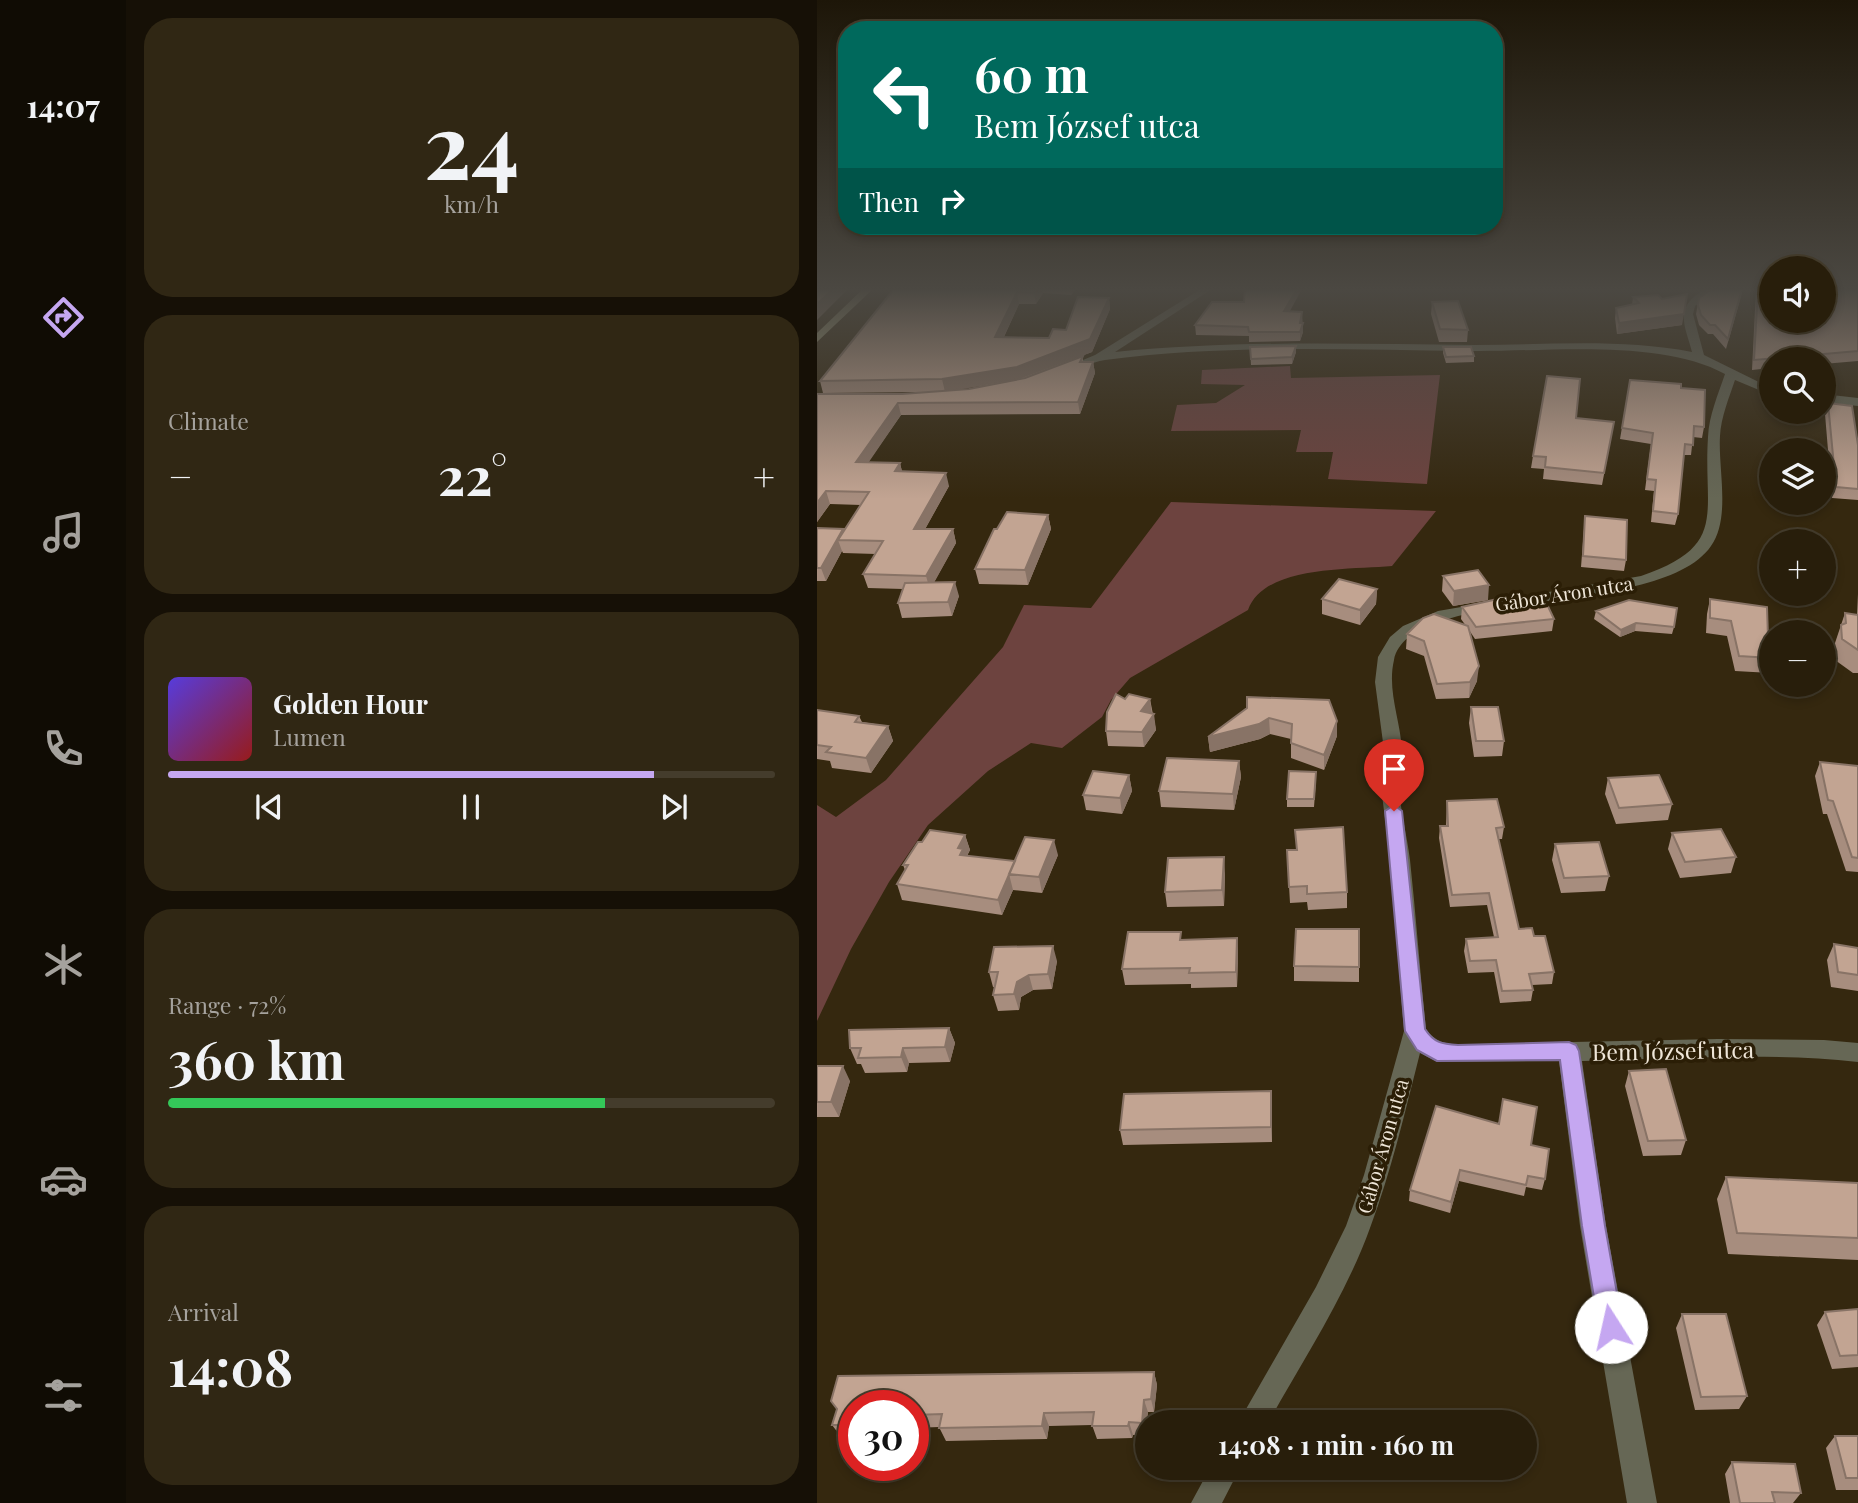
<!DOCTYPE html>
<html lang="en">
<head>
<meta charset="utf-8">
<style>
  :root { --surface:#281e0b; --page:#302714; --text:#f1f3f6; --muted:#a5a29d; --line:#443c2c; --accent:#c5a7f1 }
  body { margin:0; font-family:"Playfair Display",serif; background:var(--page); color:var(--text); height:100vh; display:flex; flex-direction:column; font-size:26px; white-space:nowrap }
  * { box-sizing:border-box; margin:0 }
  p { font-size:23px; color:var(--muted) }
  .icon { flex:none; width:38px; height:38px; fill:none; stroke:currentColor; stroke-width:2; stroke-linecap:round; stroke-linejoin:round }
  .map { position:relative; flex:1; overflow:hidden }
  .side { display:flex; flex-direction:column; gap:18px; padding:18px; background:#161006; width:691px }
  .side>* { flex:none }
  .guide { position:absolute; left:21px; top:21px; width:665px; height:214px; border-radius:28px; box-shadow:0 4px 10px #0003,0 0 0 2px var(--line); background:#00695c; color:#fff; overflow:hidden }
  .tools { position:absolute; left:942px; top:256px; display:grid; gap:14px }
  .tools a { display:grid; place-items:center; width:77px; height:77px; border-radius:50%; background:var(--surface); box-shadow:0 4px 10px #0003,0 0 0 2px var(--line); font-size:35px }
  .speed { position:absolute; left:21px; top:1390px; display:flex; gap:14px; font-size:35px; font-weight:700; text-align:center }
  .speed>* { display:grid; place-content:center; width:91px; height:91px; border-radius:50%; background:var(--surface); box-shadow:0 4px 10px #0003,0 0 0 2px var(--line); line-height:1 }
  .speed .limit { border:10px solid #d22; background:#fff; color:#111 }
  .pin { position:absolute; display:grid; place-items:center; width:60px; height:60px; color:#fff; margin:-72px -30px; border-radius:50% 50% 50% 0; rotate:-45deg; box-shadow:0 0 7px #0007 }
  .pin .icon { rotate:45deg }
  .me { position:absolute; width:77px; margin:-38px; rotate:350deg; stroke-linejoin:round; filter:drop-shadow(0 0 5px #0008) }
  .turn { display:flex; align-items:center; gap:24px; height:147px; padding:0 21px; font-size:32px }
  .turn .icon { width:91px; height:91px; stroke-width:2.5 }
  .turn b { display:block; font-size:49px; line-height:60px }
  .then { display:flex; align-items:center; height:66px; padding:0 21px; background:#0003; gap:14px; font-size:26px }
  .big { font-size:52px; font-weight:700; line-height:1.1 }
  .side .card { flex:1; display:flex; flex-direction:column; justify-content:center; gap:10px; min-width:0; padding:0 24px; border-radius:28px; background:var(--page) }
  .side .dial { align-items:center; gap:0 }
  .dial b { font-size:91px; line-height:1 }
  .song { display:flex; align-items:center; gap:21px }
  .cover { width:84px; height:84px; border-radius:10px; background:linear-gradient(135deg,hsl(250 70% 55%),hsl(0 70% 35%)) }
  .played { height:7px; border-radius:4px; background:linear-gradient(90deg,var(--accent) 80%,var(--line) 80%) }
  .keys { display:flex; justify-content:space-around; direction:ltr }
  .heat { display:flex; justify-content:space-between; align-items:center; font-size:38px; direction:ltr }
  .charge { height:10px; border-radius:5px; background:linear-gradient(90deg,#34c759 72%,var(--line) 0) }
  .trip { position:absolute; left:318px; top:1410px; width:402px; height:70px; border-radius:35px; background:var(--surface); box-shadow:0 4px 10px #0003,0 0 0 2px var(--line); font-weight:700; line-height:70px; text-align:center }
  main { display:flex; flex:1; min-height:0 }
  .dock { display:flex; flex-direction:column; width:126px; justify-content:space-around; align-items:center; background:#100c04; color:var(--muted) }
  .dock .icon { width:49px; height:49px }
  .dock .on { color:var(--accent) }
  .dock b { font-size:32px; color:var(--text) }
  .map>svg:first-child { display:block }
  .green { fill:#6d433f }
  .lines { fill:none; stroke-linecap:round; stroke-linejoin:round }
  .minor { fill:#666755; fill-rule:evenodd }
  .major { fill:#a2a27e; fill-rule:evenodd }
  .wall { fill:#a78d7e; fill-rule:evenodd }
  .shaded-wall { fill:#887366 }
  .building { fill:#c2a492; stroke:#887366; stroke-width:2 }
  .route { fill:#c5a7f1; stroke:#806d9d; stroke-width:2 }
  .labels { text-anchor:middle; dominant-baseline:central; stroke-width:7; stroke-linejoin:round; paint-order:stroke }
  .street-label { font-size:19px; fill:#efe6d8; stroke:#2b1e06 }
  .near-street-label { font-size:23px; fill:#efe6d8; stroke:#2b1e06 }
</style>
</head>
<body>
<main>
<nav class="dock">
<b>14:07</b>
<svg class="icon on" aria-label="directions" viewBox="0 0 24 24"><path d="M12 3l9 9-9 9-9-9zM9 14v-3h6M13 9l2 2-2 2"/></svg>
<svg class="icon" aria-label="music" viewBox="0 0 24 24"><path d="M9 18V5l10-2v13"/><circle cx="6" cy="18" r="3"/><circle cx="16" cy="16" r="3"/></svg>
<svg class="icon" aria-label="phone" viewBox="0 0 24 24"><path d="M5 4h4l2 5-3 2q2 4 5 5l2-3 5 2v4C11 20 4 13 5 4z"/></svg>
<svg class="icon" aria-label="climate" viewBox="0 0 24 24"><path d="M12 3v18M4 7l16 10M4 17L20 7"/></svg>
<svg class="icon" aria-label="car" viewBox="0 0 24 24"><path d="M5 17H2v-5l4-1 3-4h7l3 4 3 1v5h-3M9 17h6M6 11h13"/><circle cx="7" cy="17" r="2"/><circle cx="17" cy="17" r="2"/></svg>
<svg class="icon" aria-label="filters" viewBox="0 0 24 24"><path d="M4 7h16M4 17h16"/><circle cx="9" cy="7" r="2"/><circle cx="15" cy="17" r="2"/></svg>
</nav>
<section class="side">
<div class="card dial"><b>24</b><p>km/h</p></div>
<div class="card"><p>Climate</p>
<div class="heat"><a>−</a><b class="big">22°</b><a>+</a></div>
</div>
<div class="card">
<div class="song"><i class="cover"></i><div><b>Golden Hour</b><p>Lumen</p></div></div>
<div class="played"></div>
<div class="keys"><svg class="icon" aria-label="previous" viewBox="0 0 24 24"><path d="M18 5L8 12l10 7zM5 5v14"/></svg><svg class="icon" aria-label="pause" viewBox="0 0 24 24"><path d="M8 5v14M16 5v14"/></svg><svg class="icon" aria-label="next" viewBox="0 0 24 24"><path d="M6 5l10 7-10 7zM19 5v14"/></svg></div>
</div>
<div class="card"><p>Range · 72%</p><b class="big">360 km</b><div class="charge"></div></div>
<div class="card"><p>Arrival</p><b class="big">14:08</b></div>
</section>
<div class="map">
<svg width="1041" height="1503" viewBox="0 0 1041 1503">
  <rect width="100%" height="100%" fill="#35280f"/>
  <path class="green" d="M473,366L474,378L623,375L610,484L511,479L516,452H479L484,430L354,431L360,405L399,403L428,385L384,384L385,370Z
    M354,502L619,511L575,566C533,570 447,565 431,610L313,678L294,700L285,717L245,748L214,743L171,771L111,825L72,882L34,949L0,1021V805L19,817L69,780L186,647L207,605L274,608Z"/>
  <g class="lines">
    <path class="minor" d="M384,289H395L298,352C418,340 538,344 658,345C729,345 804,338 875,352C870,331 858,312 878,296C886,290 889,289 899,289L878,306L876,314L887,355L954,388V395L918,380C912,398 904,417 903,436C901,469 914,518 894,546C843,620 593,584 577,660C570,690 583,719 585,749C585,761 582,774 582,786C583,810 590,835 593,860C599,916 603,972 609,1029C622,1048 640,1044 662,1044L901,1039L1007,1040L1041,1043V1062C950,1052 856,1059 765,1061L789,1226L840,1503H810L763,1226L742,1061L620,1062L603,1053C588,1112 574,1172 553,1228C528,1297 486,1360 451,1423H421L499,1287L529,1226L547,1175L587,1031L573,858L564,787L567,750L558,682L561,657L573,637L586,626L621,611L824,576C912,546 886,514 891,437C892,415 901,395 908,374C844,338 727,352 653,351C532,350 408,344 288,360C274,362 261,370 248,373L242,370L278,355Z
      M1006,394L1041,398V406L1006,402Z
      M393,1468H423L405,1503H374Z"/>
    <path class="major" d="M46,289H56L0,342V333Z"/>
  </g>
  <path class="wall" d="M77,289H259L254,295L226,293L219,304H202L187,337L232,338L249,330L292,298L293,309L275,352L207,378L266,356V362H276L278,373L263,414L84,415L51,462L83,463L85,472L132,486L108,529H136L139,543L117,582L142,596L135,616L85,618L81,603L86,589L51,588L46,574L59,554L26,553L25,551L9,581H0V528L26,529L27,532L44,505L13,504L0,522V394H85L107,392L6,393L3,381ZM177,384L152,389H142Z
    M939,289H1041V361L1006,364V359H954V368L935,370Z
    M925,293L909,349L896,334H891L882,325L879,314L882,298Z
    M816,297L845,299L865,325L800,334L798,318L799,308L815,305Z
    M615,302L651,330L650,342H622L614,314Z
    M473,312H485L486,332L483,341L432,342V336L379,335L378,325Z
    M433,347L479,352L475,364L434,365Z
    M626,347L657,356V362L629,363L626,353Z
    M813,380L864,388L887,427L885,438L876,437L874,455H867L861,514L858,525L834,522L837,491L828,490L834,444L803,439Z
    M1011,403L1041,445V500L1015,498L1008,414Z
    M759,418L797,422L785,485L726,479L727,469L714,468L716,456Z
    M231,515L234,529L211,585L162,584L158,569L180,529Z
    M768,516L809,560L807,571L764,567Z
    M626,576L671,600L636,606L625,591Z
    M560,589L559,604L543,625L505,614V599Z
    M1041,594V673H1036L1018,660L1017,646L1028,613L1040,615Z
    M893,599L951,638H954V673L918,671L910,636L889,633L890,614Z
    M684,604L737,619L735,631L658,639L652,630L660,681L652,698L619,699L607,656L589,649L590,634L649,626L644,619L645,607Z
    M779,611L857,627L855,634L818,631L803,637L777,619Z
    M308,699H333L339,730L327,747L291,746L289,731Z
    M654,707L687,741L685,756L657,757L652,723Z
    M430,708L520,736L507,770L474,758V739L453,734L443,739L393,752L391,737Z
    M0,710L42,716L45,722L71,726L76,741L54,773L15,768L13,761L0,759Z
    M422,761L424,777L417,810L344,807L342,791Z
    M1003,762L1041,766V872L1029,871L1010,814H1006L998,776Z
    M312,775L315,791L305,814L269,810L266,795Z
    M791,778L855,804L851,820L799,824L788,794Z
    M499,780L497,807H470V799Z
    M630,801L687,827L685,839H681L702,929L717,936L737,972L735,984L715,985L716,990L714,1001L683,1003L677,972L651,973L647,951L649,939L677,937L670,905L633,907L622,838L623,826H629Z
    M855,833L919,857L914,873L863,878L851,849Z
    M148,835L153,850L150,856L198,861L241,855L225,893L196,890L185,915L85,900L80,884L88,870L86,865L105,842Z
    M738,844L792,876L788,891L744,893L735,860Z
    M470,850H479L530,892V908L491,910L490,902L473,903Z
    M408,873L407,906L350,907L348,892Z
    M542,929V982L477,981V966Z
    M420,938L421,954L420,987L374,988V984L308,985L305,969L365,940Z
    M1017,944L1041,948V991L1014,987L1010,960Z
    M240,961L235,989L216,990L204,997L202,1010L181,1011L176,995L178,987H176L172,972Z
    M132,1028L138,1043L133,1062L92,1063L90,1072L48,1073L44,1064H40L33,1048Z
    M0,1066L33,1081L22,1117H0Z
    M812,1071L869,1140L864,1155L826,1156L808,1086Z
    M455,1106V1142L306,1145L303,1130Z
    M682,1124L714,1145L728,1179L725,1190L709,1187L707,1196L642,1181L633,1213L592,1201L593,1190Z
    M909,1177L1041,1183V1260L911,1254L900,1199Z
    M1041,1309V1367L1015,1369L1000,1325L1008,1312Z
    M865,1314L930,1396L922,1409L878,1410L859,1328Z
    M337,1372L340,1385L337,1412H331L328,1435H316L315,1438L280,1439L275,1425L232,1426L230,1439L129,1441L122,1427L96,1428V1405H37V1443L34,1444L30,1438H25L15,1425L20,1409L14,1401L21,1376Z
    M1018,1436H1041V1490H1019L1009,1448Z
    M915,1462L984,1493L976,1503H913L908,1474Z"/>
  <path class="shaded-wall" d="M16,289H31L0,320V304Z
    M219,289H225L226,293L219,304L217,293Z
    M253,289H259L254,295Z
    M480,289H485L468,320L467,311Z
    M200,292L202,304L181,349L178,337Z
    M292,298L293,309L275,352L202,379L128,392L125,379L273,339Z
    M485,312V326L486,323V332L483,341V323Z
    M867,314L865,325L800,334L802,323Z
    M479,346V352L475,364V357Z
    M276,362L278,373L263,414L261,402Z
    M81,403L84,415L43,475L39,462Z
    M83,463L86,475L78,471Z
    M129,473L132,486L101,542L97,529Z
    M9,491L13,504L0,522V503Z
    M231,515L234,529L211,585L208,570Z
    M26,529L29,540H21L25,551L9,581L4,568Z
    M136,529L139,543L113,590L109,576Z
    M138,582L142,596L135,616L131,602Z
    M672,585L671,600L636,606L637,591Z
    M560,589L559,604L543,625V610Z
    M819,623L818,631L803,637L804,630Z
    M662,666L660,681L652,698L653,682Z
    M333,699L335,714L324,711Z
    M337,714L339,730L327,747L325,732Z
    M452,718L453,734L443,739L393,752L391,737Z
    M520,721V736L507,770V755Z
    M71,726L76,741L54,773L49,758Z
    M422,761L424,777L417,810L416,794Z
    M312,775L315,791L305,814L303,798Z
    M148,835L153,850L149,857L147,871L141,848Z
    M237,840L241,855L225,893L222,877Z
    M407,857L408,873L407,906L405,890Z
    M192,874L196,890L185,915L181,900Z
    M420,938L421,954L420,987L419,972Z
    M236,946L240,961L235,989L231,974Z
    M212,975L216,990L204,997L202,1010L197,994L200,982Z
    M132,1028L138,1043L133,1062L128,1047Z
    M86,1048L92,1063L90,1072L84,1057Z
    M26,1066L33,1081L22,1117L14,1102Z
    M454,1091L455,1106V1142L454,1127Z
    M643,1170L642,1181L633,1213L634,1202Z
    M337,1372L340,1385L337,1412L334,1399Z
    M327,1400L331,1412L328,1435L325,1423Z
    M227,1413L232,1426L230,1439L225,1426Z
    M312,1422L316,1435L315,1438L311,1426Z"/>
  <path class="building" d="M0,289H16L0,304Z
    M77,289H219L217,293L200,292L178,337L232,338L236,329L249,330L261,297L292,298L273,339L200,367L125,379L3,381Z
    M428,289H480L467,311L485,312L483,323H486L483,332H432L431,327L378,325L395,302H427Z
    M902,289H925L911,339L898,325H893L884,315L881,305L882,298L892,291Z
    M941,289H954V320H1006V289H1041V351L937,360Z
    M870,294L867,314L802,323L799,308L822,303L816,297L841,295L845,299Z
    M641,301L651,330L623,329L615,302Z
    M479,346L475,357L434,359L433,347Z
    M626,347H654L657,356L629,357Z
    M266,356L263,362H276L261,402L81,403L39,462L83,463L78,471L129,473L97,529H136L109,576L46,574L66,541L21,540L52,492L9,491L0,503V394H85L152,389L208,378Z
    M730,376L763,379L759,418L797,422L787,473L728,467L729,457L716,456Z
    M813,380L864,384V388L888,390L887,427L877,426L876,445L868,444L861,514L836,511L839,480L830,479L836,433L805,428Z
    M1011,403L1035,406L1041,445V489L1019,487Z
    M190,512L231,515L208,570L158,569L177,529H180Z
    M768,516L810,520L809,560L766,556Z
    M0,528L26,529L4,568H0Z
    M661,570L672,585L637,591L626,576Z
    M522,579L560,589L543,610L505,599Z
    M138,582L131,602L81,603L88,583Z
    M681,599L684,604L728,600L737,619L659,627L645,607Z
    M893,599L950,607L951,638H954V658L922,656L914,621L893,618Z
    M812,600L860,608L857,627L819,623L804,630L779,611Z
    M1028,613L1041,615V650L1025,639L1024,625L1029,623Z
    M617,614L651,626L662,666L653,682L620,684L607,641L590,634L606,618Z
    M299,694L308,699L312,694L333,699L324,711L337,714L325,732L289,731L290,712Z
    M430,697L512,700L520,721L507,755L474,743L475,724L452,718L442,724L391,737L430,708Z
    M654,707H681L687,741H659Z
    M0,710L42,716L38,722L71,726L49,758L9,752L14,747L0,745Z
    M350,758L422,761L416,794L342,791Z
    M1003,762L1041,766V858L1035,857L1016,801L1011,800Z
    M276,771L312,775L303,798L266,795Z
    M472,771L499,772L497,799H470Z
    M842,775L855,804L802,808L791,778Z
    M680,799L687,827L679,828L702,929L715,928L717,936H728L737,972L712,974L716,990L685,991L679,960L653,961L649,939L681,937L672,893L635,895L623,826H631L630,801Z
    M526,827L530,892L490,894V886L472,887L470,850H480L478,830Z
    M904,829L919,857L868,862L855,833Z
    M113,830L148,835L141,848L146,849L143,855L198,861L181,900L80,884L91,865H86L101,842H105Z
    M208,837L237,840L222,877L192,874Z
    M782,842L792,876L747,878L738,844Z
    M407,857L405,890L348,892L351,858Z
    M479,929H542V967L477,966Z
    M311,932H364L363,940L420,938L419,972L372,973L373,968L305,969Z
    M1017,944L1041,948V975L1021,972Z
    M236,946L231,974L212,975L200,982L197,994L176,995L181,972H172L177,947Z
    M132,1028L128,1047L86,1048L84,1057L41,1058L44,1048H33L32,1030Z
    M0,1066H26L14,1102H0Z
    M849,1069L869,1140L831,1141L812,1071Z
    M454,1091V1127L303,1130L307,1094Z
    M686,1099L720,1107L714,1145L732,1149L728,1179L711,1176L709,1185L643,1170L634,1202L593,1190L619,1106L682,1124Z
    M909,1177L1041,1183V1238L920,1233Z
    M1041,1309V1355L1023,1356L1008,1312Z
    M865,1314H909L930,1396L884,1397Z
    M337,1372L334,1399L327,1400L325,1423L312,1422L311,1426H275L277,1412L227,1413L225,1426L122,1428L125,1414L96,1415V1405H37V1431H25L27,1425H15L20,1409L14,1401L21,1376Z
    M1018,1436H1041V1478H1029Z
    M915,1462L978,1464L984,1493L955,1492L958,1503H923Z"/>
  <linearGradient id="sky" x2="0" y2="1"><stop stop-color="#1d1608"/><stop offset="0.58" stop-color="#4b4842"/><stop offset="1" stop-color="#4b4842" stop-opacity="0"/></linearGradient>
  <rect width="1041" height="499" fill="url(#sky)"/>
  <path class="route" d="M577,805L585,811L608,1029C617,1043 625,1044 641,1045L752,1042L759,1045L762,1051L788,1226L806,1327L803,1335L794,1339L786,1335L782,1327L765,1226L743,1060L620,1061L600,1050L588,1031L568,811Z"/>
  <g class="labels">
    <g class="street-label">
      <text transform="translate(747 593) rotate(-9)">Gábor Áron utca</text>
      <text transform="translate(565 1146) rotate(-74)">Gábor Áron utca</text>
    </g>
    <g class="near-street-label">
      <text transform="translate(856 1050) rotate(-1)">Bem József utca</text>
    </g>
  </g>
</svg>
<div class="tools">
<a><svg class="icon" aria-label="sound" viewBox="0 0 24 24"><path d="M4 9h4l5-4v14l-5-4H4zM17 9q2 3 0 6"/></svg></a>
<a><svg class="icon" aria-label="search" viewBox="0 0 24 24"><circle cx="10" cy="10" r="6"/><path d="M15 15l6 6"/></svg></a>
<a><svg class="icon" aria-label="layers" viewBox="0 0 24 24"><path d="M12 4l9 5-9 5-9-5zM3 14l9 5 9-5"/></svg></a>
<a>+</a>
<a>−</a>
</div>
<div class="speed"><div class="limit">30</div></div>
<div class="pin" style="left:577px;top:811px;background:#d93025"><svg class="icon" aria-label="arrive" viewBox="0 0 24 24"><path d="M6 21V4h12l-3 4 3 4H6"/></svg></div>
<svg class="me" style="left:794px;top:1327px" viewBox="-20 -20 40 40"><circle r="19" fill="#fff"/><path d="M0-13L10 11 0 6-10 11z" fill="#c5a7f1"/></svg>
<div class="trip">14:08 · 1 min · 160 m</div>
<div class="guide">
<div class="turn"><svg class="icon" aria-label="left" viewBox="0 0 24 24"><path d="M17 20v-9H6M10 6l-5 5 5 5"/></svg><div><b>60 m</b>Bem József utca</div></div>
<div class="then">Then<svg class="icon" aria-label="right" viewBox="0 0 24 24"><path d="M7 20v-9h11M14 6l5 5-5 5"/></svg></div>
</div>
</div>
</main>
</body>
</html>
